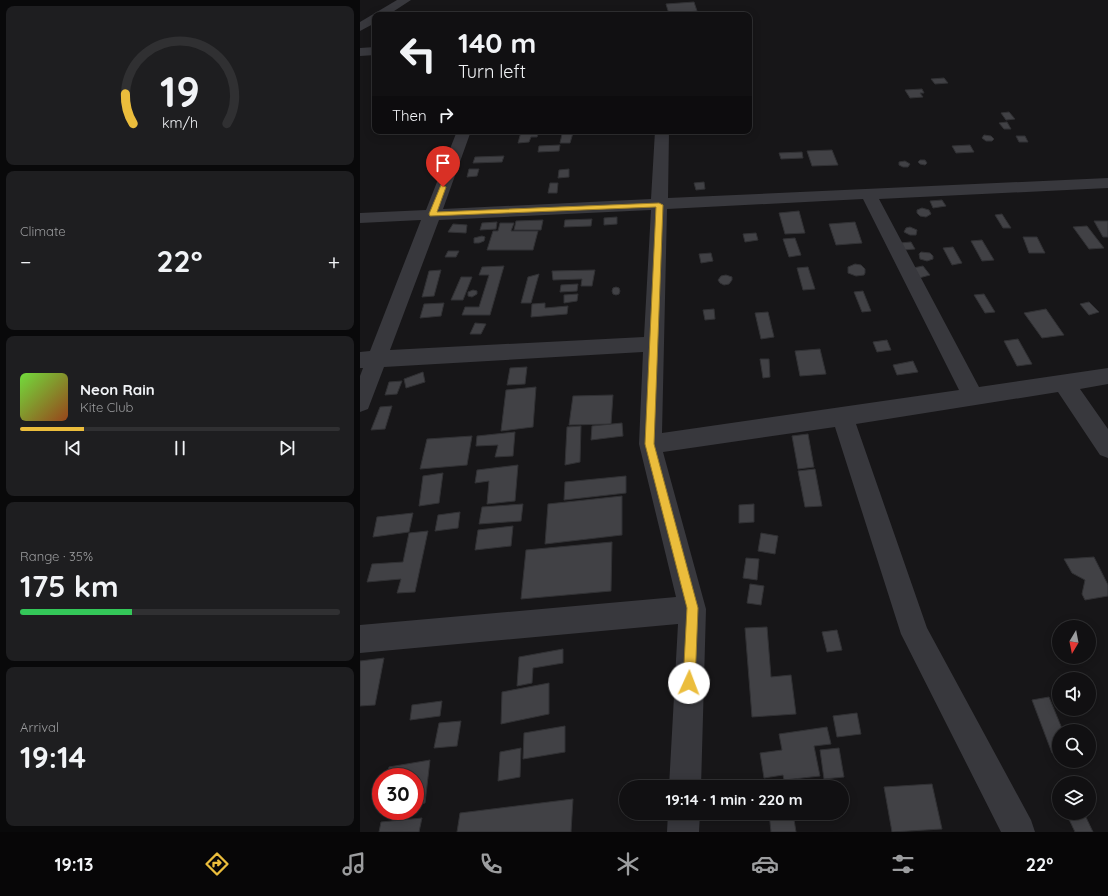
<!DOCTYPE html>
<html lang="en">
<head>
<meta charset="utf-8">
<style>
  :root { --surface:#111012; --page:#1e1e20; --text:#f1f3f6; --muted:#9c9d9f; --line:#303032; --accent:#ebbd3c }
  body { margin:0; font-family:Quicksand,sans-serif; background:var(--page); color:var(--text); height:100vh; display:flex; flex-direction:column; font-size:15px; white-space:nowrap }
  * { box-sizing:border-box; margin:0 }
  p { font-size:13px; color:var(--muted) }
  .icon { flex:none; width:22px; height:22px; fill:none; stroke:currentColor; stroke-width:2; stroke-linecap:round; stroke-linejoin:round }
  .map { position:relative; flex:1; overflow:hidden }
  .side { display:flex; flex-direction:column; gap:6px; padding:6px; background:#09090a; width:360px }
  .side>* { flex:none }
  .hud { position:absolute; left:12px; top:12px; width:380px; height:122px; border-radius:8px; box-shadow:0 2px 10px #0003,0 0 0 1px var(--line); background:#111012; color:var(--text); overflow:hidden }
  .needle { width:26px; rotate:190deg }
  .tools { position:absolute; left:692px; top:620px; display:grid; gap:8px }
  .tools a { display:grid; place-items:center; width:44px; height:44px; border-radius:50%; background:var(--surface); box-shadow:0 2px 10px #0003,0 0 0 1px var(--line); font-size:20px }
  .speed { position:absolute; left:12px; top:768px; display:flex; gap:8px; font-size:20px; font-weight:700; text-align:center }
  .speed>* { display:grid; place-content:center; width:52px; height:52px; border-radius:50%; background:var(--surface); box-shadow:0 2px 10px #0003,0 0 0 1px var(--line); line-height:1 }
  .speed .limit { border:6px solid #d22; background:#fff; color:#111 }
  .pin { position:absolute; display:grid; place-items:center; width:34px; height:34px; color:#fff; margin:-41px -17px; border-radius:50% 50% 50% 0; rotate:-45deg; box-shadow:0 0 4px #0007 }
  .pin .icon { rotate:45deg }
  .me { position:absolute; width:44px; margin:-22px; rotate:2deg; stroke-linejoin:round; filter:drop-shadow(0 0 3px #0008) }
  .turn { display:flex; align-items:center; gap:14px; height:84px; padding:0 20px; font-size:18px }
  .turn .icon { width:52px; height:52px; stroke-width:2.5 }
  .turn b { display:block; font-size:28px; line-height:34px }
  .then { display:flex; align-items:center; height:38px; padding:0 20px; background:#0003; gap:8px; font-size:15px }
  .big { font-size:30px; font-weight:700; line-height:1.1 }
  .side .card { flex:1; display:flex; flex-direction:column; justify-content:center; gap:6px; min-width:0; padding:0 14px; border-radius:8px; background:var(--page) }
  .side .dial { align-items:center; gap:0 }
  .dial svg { height:104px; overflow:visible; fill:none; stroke:var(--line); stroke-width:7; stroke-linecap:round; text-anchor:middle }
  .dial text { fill:var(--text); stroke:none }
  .song { display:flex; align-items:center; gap:12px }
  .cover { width:48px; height:48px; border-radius:6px; background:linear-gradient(135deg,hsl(100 70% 55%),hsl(20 70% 35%)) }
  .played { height:4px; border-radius:2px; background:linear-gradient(90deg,var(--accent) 20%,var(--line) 20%) }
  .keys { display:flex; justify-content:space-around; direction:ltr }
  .heat { display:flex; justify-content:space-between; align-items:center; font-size:22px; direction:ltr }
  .charge { height:6px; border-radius:3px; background:linear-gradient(90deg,#34c759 35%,var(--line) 0) }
  .trip { position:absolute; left:259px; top:780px; width:230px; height:40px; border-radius:20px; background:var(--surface); box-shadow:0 2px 10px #0003,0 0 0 1px var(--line); font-weight:700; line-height:40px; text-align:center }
  .tab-bar { display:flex; height:64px; justify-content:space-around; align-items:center; background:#070607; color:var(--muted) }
  .tab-bar .icon { width:28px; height:28px }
  .tab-bar .current { color:var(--accent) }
  .tab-bar b { font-size:18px; color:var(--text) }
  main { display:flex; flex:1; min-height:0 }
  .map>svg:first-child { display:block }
  .building { fill:#414145; stroke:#313134 }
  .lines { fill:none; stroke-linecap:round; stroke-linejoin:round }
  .minor { fill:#38383d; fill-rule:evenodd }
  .route { fill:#ebbd3c; stroke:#997b27 }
</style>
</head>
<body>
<main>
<section class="side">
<div class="card dial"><svg viewBox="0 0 100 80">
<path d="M14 69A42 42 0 1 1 86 69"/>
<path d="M14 69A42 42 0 0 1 8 46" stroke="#ebbd3c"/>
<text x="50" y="56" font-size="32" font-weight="700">19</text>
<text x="50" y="72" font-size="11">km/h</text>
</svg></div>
<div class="card"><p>Climate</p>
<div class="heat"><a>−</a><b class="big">22°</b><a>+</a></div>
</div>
<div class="card">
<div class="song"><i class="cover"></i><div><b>Neon Rain</b><p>Kite Club</p></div></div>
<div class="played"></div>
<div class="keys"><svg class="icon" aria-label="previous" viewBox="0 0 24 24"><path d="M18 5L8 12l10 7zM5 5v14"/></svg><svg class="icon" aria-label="pause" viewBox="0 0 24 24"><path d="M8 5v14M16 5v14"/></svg><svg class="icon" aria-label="next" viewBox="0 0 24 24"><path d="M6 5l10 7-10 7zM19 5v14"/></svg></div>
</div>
<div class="card"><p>Range · 35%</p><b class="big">175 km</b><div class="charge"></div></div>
<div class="card"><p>Arrival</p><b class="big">19:14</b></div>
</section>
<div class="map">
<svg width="748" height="832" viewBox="0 0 748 832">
  <rect width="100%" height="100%" fill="#171618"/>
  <path class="building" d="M334,2L337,11L309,14L306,4Z
    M584,78L588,83L575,84L571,79Z
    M562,89L564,93H560L563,97L550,98L545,90Z
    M649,112L655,119L646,120L641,113Z
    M647,122L651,129H644L639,123Z
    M161,132H179L177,137H171L169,142L158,143Z
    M213,133L210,143H200L202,134Z
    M624,135L631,136L634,139L632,141H626L622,138Z
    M656,136H665L668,142H659Z
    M200,145L199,151L178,152L179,146Z
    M610,145L614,152L596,153L592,146Z
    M472,150L478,165L452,166L447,151Z
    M442,152L443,158L421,159L419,153Z
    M144,156L142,162L113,163L115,157Z
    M560,160H565L567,163L565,165L560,164L558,162Z
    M545,161L550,164L548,167H543L539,165V162Z
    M109,169H119L117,176L107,177Z
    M209,169V177L198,178L199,170Z
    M344,182L345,189L336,190L334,183Z
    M190,183H198L197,193H188Z
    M582,200L586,206L573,208L570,201Z
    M562,208L569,210L571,214L566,217L560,216L557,213V210Z
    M439,211L445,233L425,234L419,213Z
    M642,214L651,228H643L635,215Z
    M257,217V224L244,225V218Z
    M232,219L231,226L204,227L205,220Z
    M183,220L181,230H154L156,221Z
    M734,221H748V237H743Z
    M137,222L136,229L120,230L122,223Z
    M495,222L502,243L476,245L469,224Z
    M140,223H154L151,231H178L173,250H127L133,231H138Z
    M93,224L107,225L106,233L88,232Z
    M727,226L744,248L729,249L713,227Z
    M550,227L557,230L556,235H550L544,232L546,228Z
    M396,233L398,240L385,242L383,234Z
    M122,236L125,237L124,241L119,243H114V238Z
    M663,237H677L685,253H669Z
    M435,238L441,255L429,257L423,239Z
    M622,240L634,260L622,261L611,241Z
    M551,242L555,249L543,250L540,243Z
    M593,247L602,263L592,265L583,248Z
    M88,251H99L96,257H85Z
    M561,252L570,253L573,256V259L567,261L560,259L559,254Z
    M351,253L353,261L341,263L339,254Z
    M495,264L501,265L505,269V273L504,275L496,276L488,273V267Z
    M144,266L130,315H102L105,307H119L129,275H119L122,267Z
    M563,266L570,275L559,278L553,268Z
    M448,267L455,289L443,290L437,268Z
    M81,270L74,296L62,297L69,271Z
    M235,270L232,286H221L222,279L193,280L192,271Z
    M179,274L171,303H161L168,277Z
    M366,275L372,277V280L369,284L364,285L360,283L358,280L361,276Z
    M101,277H112L103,300H91Z
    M218,284L217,291L200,292L201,285Z
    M252 291a4 4 0 1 1 8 0a4 4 0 1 1-8 0Z
    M113,290L117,291V294L112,297L108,296V292Z
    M503,291L511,311L502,312L494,292Z
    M218,294L217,301L204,303V295Z
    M624,294L635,312L625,313L614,295Z
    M729,302L739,312L729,315L720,304Z
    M84,303L81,316L60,318L64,304Z
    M185,303V308L208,306L207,314L171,317L172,304Z
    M354,309L355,319L345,320L343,310Z
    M686,309L704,335L682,338L664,313Z
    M408,312L414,337L401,339L395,313Z
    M115,323L126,324L121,334H110Z
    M658,339L672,364L657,366L644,341Z
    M527,340L531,350L517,352L513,342Z
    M460,349L466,374L440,376L435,351Z
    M400,359H409L410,377L403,378Z
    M553,361L558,372L537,375L533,365Z
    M167,367L165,384L147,385L150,368Z
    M63,372L65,382L46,388L44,379Z
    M42,381L37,394L25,395L29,382Z
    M176,387L173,427L141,431L146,390Z
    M253,395L251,424L209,425L213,396Z
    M32,406L25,429L11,430L20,407Z
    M262,423L263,436L231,440L232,426Z
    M221,426L220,462L205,465L207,427Z
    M155,432L153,456L135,457L138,445L116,446L117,436Z
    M448,434L454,467L438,469L432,436Z
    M112,436L107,465L60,469L67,439Z
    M158,465L155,501L127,504L129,481L115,483L117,470Z
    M455,469L462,506L445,507L438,471Z
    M83,473L79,503L59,506L63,476Z
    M266,476V493L204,500L205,482Z
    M262,496V535L185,544L188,504Z
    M163,504L161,521L119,524L122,507Z
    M394,504V522L379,523V505Z
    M100,512L98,528L75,531L78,515Z
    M53,513L49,532L13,537L17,517Z
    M153,526L151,546L115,550L118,530Z
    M68,531L55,592L37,593L41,579L7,582L12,564L43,562L49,533Z
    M401,533L418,536L415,554L398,551Z
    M252,542L251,591L161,599L166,550Z
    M734,557L748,585V596L725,600L722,594L725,580L712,573L704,559Z
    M386,558L399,559L397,580L383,578Z
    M390,584L404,586L401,605L387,603Z
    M407,627L411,677L431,675L436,714L392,717L385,628Z
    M477,630L482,650L467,652L462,632Z
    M203,649V663L173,668L172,683L157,686L159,657Z
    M24,658L15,705L0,706V661Z
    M189,683V714L141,724L142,692Z
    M689,697L703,731H699V752L692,753L672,700Z
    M82,701L80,716L50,720L52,705Z
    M497,713L501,734L477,737L473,716Z
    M101,721L97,746L74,748L79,723Z
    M205,726V752L163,759L164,733Z
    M467,727L471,744L454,746L460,776L424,780L423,775L404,778L400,753L422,750L419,734Z
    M161,748L160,777L138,781L140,752Z
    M479,748L484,777L464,779L460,750Z
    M70,760L65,803L55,805V777H27L29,767Z
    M572,784L582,829L532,832L524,787Z
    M213,799L211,832H97L100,813Z
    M409,813H433L436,832H411Z
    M706,813H724L733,832H715Z
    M62,818L59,832H19L21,822Z"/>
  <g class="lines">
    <path class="minor" d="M37,0H51L28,15H15V23L0,31V22Z
      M15,47V55L0,56V48Z
      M97,131H111L83,209L291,199L295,131H309L308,198L748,178V188L519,199L619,387L748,368V384L720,389L748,429V458L740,455L698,392L496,424L567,628L671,820L675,832H641L541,634L475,427L303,452L346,609L341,787H309L318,624L0,653V625L316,597L279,444L283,352L24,367L8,409L0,412V376L3,368H0V352L10,351L61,220L0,223V213L66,210ZM503,199L599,390L302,433L307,209ZM291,210L284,337L30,350L79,220Z
      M308,813H340L339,832H307Z"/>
  </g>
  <path class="route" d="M81,185L86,187L77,212L299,203L303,205L294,444L338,608L335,683L334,687L329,689L325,687L323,683L327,608L285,444L296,207L70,216L69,214Z"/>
</svg>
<div class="tools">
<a><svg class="needle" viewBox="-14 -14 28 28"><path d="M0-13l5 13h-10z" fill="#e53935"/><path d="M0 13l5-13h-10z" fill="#9c9d9f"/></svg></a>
<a><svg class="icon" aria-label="sound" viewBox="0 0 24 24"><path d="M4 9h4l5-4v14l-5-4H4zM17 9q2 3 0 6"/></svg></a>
<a><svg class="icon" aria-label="search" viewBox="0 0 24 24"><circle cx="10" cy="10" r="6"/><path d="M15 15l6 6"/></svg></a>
<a><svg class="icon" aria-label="layers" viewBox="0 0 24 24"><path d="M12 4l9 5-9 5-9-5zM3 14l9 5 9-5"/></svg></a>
</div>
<div class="speed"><div class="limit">30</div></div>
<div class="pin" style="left:83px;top:187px;background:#d93025"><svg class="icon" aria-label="arrive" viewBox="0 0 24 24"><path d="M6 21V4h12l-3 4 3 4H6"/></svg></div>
<svg class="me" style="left:329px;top:683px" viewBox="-20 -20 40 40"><circle r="19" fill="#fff"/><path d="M0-13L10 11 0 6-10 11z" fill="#ebbd3c"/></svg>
<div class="trip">19:14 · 1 min · 220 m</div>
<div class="hud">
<div class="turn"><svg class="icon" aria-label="left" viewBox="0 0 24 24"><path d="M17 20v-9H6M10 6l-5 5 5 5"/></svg><div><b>140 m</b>Turn left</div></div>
<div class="then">Then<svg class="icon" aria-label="right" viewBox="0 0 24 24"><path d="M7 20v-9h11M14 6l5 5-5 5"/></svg></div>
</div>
</div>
</main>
<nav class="tab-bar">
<b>19:13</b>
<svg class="icon current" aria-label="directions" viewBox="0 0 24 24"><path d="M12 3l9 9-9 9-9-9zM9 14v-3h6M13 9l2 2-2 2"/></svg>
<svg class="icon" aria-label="music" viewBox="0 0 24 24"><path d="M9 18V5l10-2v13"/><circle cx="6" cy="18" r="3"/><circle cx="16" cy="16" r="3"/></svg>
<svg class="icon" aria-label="phone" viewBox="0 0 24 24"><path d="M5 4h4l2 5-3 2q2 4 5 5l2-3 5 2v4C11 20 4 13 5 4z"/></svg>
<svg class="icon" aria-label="climate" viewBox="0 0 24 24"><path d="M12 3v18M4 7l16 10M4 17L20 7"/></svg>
<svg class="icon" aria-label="car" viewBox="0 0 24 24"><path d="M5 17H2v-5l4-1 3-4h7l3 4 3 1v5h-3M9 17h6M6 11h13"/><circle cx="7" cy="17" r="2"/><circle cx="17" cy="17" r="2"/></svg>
<svg class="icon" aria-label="filters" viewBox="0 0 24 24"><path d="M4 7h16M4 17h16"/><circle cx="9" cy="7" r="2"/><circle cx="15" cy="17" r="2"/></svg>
<b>22°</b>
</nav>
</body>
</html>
